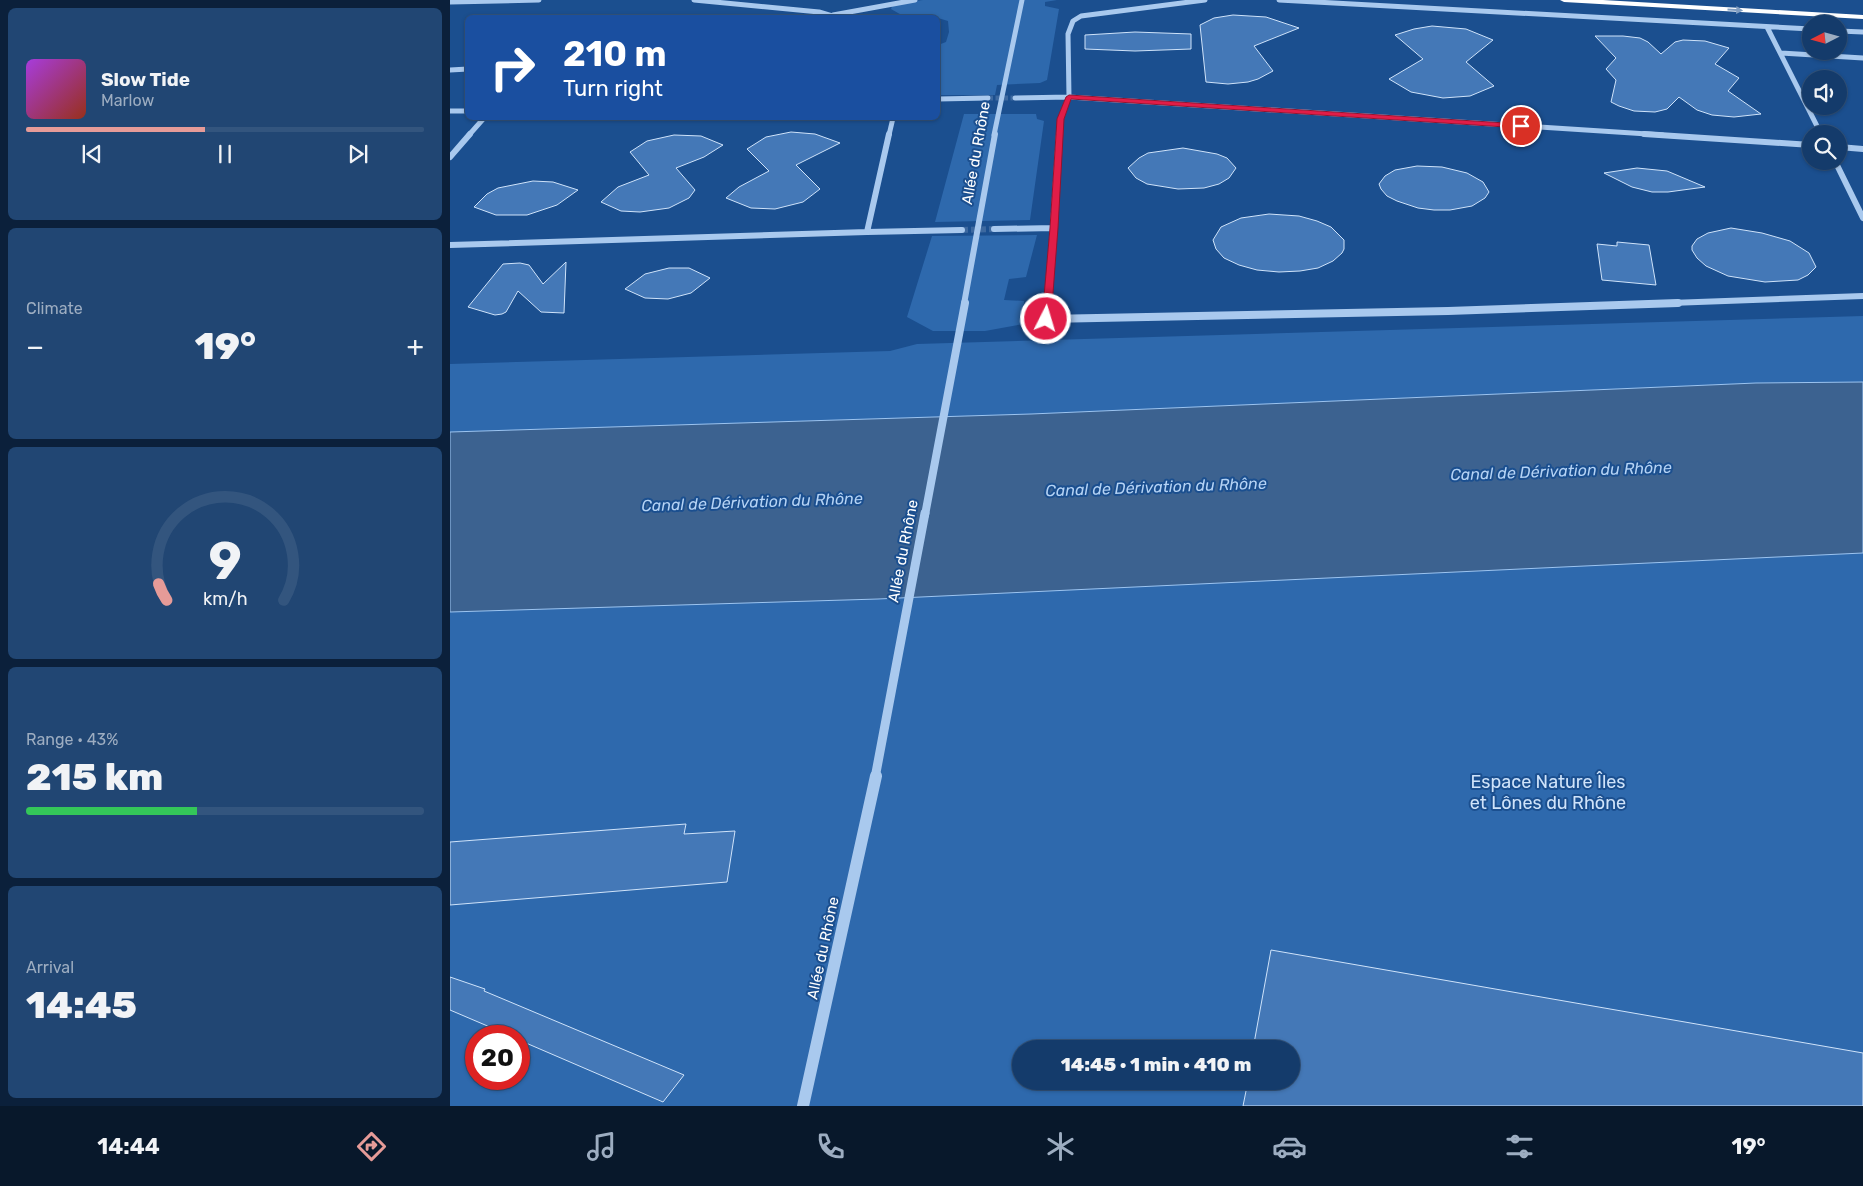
<!DOCTYPE html>
<html lang="en">
<head>
<meta charset="utf-8">
<style>
  :root { --surface:#143b6b; --page:#214673; --text:#f1f3f6; --muted:#9dadc1; --line:#33557e; --accent:#e69b98 }
  body { margin:0; font-family:Rubik,sans-serif; background:var(--page); color:var(--text); height:100vh; display:flex; flex-direction:column; font-size:19px; white-space:nowrap }
  * { box-sizing:border-box; margin:0 }
  p { font-size:16px; color:var(--muted) }
  .icon { flex:none; width:28px; height:28px; fill:none; stroke:currentColor; stroke-width:2; stroke-linecap:round; stroke-linejoin:round }
  .map { position:relative; flex:1; overflow:hidden }
  .details { display:flex; flex-direction:column; gap:8px; padding:8px; background:#0b203b; width:450px }
  .details>* { flex:none }
  .hud { position:absolute; left:15px; top:15px; width:475px; height:105px; border-radius:8px; box-shadow:0 1px 4px #0004,0 0 0 1px var(--line); background:#1a4fa0; color:#fff; overflow:hidden }
  .needle { width:32px; rotate:264deg }
  .controls { position:absolute; left:1352px; top:15px; display:grid; gap:10px }
  .controls a { display:grid; place-items:center; width:45px; height:45px; border-radius:50%; background:var(--surface); box-shadow:0 1px 4px #0004,0 0 0 1px var(--line); font-size:25px }
  .speed { position:absolute; left:15px; top:1025px; display:flex; gap:10px; font-size:25px; font-weight:700; text-align:center }
  .speed>* { display:grid; place-content:center; width:65px; height:65px; border-radius:50%; background:var(--surface); box-shadow:0 1px 4px #0004,0 0 0 1px var(--line); line-height:1 }
  .speed .limit { border:8px solid #d22; background:#fff; color:#111 }
  .pin { position:absolute; display:grid; place-items:center; width:42px; height:42px; color:#fff; margin:-21px; border:2px solid #fff; border-radius:50%; box-shadow:0 1px 5px #0007 }
  .me { position:absolute; width:55px; margin:-28px; rotate:5deg; stroke-linejoin:round; filter:drop-shadow(0 0 4px #0008) }
  .turn { display:flex; align-items:center; gap:18px; height:105px; padding:0 15px; font-size:22px }
  .turn .icon { width:65px; height:65px; stroke-width:2.5 }
  .turn b { display:block; font-size:35px; line-height:42px }
  .big { font-size:38px; font-weight:800; line-height:1.1 }
  .details .card { flex:1; display:flex; flex-direction:column; justify-content:center; gap:8px; min-width:0; padding:0 18px; border-radius:8px; background:var(--page) }
  .details .dial { align-items:center; gap:0 }
  .dial svg { height:130px; overflow:visible; fill:none; stroke:var(--line); stroke-width:7; stroke-linecap:round; text-anchor:middle }
  .dial text { fill:var(--text); stroke:none }
  .song { display:flex; align-items:center; gap:15px }
  .cover { width:60px; height:60px; border-radius:8px; background:linear-gradient(135deg,hsl(280 70% 55%),hsl(10 70% 35%)) }
  .played { height:5px; border-radius:2px; background:linear-gradient(90deg,var(--accent) 45%,var(--line) 45%) }
  .keys { display:flex; justify-content:space-around; direction:ltr }
  .heat { display:flex; justify-content:space-between; align-items:center; font-size:28px; direction:ltr }
  .charge { height:8px; border-radius:4px; background:linear-gradient(90deg,#34c759 43%,var(--line) 0) }
  .trip { position:absolute; left:562px; top:1040px; width:288px; height:50px; border-radius:25px; background:var(--surface); box-shadow:0 1px 4px #0004,0 0 0 1px var(--line); font-weight:800; line-height:50px; text-align:center }
  .tab-bar { display:flex; height:80px; justify-content:space-around; align-items:center; background:#08182b; color:var(--muted) }
  .tab-bar .icon { width:35px; height:35px }
  .tab-bar .selected { color:var(--accent) }
  .tab-bar b { font-size:22px; color:var(--text) }
  main { display:flex; flex:1; min-height:0 }
  .map>svg:first-child { display:block }
  .green { fill:#2e69ad; fill-rule:evenodd }
  .water { fill:#3c6290; stroke:#9cc4f0 }
  .building { fill:#4478b7; stroke:#cfe3fa }
  .lines { fill:none; stroke-linecap:round; stroke-linejoin:round }
  .minor-tunnel-far1 { stroke:#3d69a0; stroke-width:5; stroke-dasharray:5 2.5; stroke-linecap:butt }
  .minor-tunnel { stroke:#3d69a0; stroke-width:6; stroke-dasharray:6 3; stroke-linecap:butt }
  .minor-far4 { stroke:#a9c9ee; stroke-width:5 }
  .minor-far3 { stroke:#a9c9ee; stroke-width:6 }
  .minor-far2 { stroke:#a9c9ee; stroke-width:8 }
  .minor-far1 { stroke:#a9c9ee; stroke-width:9 }
  .minor { stroke:#a9c9ee; stroke-width:12 }
  .highway { fill:#fff; fill-rule:evenodd }
  .oneway { fill:#829ec1 }
  .route { fill:#e11d48; stroke:#92132f }
  .labels { text-anchor:middle; dominant-baseline:central; stroke-width:4; stroke-linejoin:round; paint-order:stroke }
  .street-label { font-size:15px; fill:#fff; stroke:#1b4f8f }
  .water-label { font-size:16px; font-style:italic; fill:#b5d3f5; stroke:#1b4f8f }
  .near-park-label { font-size:18px; fill:#cfe3fa; stroke:#1b4f8f }
</style>
</head>
<body>
<main>
<section class="details">
<div class="card">
<div class="song"><i class="cover"></i><div><b>Slow Tide</b><p>Marlow</p></div></div>
<div class="played"></div>
<div class="keys"><svg class="icon" aria-label="previous" viewBox="0 0 24 24"><path d="M18 5L8 12l10 7zM5 5v14"/></svg><svg class="icon" aria-label="pause" viewBox="0 0 24 24"><path d="M8 5v14M16 5v14"/></svg><svg class="icon" aria-label="next" viewBox="0 0 24 24"><path d="M6 5l10 7-10 7zM19 5v14"/></svg></div>
</div>
<div class="card"><p>Climate</p>
<div class="heat"><a>−</a><b class="big">19°</b><a>+</a></div>
</div>
<div class="card dial"><svg viewBox="0 0 100 80">
<path d="M14 69A42 42 0 1 1 86 69"/>
<path d="M14 69A42 42 0 0 1 9 59" stroke="#e69b98"/>
<text x="50" y="56" font-size="32" font-weight="700">9</text>
<text x="50" y="72" font-size="11">km/h</text>
</svg></div>
<div class="card"><p>Range · 43%</p><b class="big">215 km</b><div class="charge"></div></div>
<div class="card"><p>Arrival</p><b class="big">14:45</b></div>
</section>
<div class="map">
<svg width="1413" height="1106" viewBox="0 0 1413 1106">
  <rect width="100%" height="100%" fill="#1b4f8f"/>
  <path class="green" d="M473,0H607L595,2V6L609,9L597,80L590,83L547,85L545,95H488V45L496,42L499,32L498,21L488,18L455,17L441,9L443,4Z
    M514,114H586L587,119L594,121L580,220L485,222Z
    M587,235L576,277L559,279L554,300L574,301L573,324L535,331H483L457,317L482,236Z
    M1413,316V382L1306,383L581,414L0,432V364L440,351L467,344Z
    M1413,468V1106H0V517ZM26,1036H69V1079H26ZM571,1049H841V1081H571Z"/>
  <path class="water" d="M1413,382V553L428,599L0,612V432L581,414L1306,383Z"/>
  <path class="building" d="M783,15L816,17L849,28L804,46L823,71L808,79L798,82L778,84L756,82L750,25L764,18Z
    M982,26L1016,29L1043,40L1016,62L1044,86L1020,96L993,98L961,92L939,79L973,59L945,35L964,29Z
    M685,32L741,34V49L685,51L635,49V35Z
    M1145,36H1173L1190,38L1198,42L1211,54L1225,42L1233,40L1255,41L1279,48L1265,64L1289,78L1278,91L1311,114L1284,117L1262,115L1247,110L1229,97L1217,109L1205,112L1184,111L1169,106L1161,102L1166,80L1156,69L1166,58Z
    M341,132L365,134L390,143L346,165L370,189L353,202L325,209L301,208L276,198L289,187L319,171L297,149L316,137Z
    M224,135L251,136L273,145L254,157L226,168L245,190L239,198L219,208L190,212L171,211L151,202L168,187L199,175L180,152L197,141Z
    M733,148L767,154L777,158L786,168L779,178L769,184L754,188L728,189L697,184L686,178L678,168L689,158L698,153Z
    M967,166L992,167L1017,173L1033,182L1039,192L1035,198L1022,206L1000,210H984L968,208L947,201L937,196L931,189L929,184L935,176L945,170Z
    M1187,168L1217,171L1255,187L1218,192H1202L1182,187L1154,173Z
    M83,181L103,182L128,190L107,205L77,215H46L24,207L37,194L48,188Z
    M819,214L849,216L867,221L881,227L894,240V249L892,253L883,261L868,268L850,271L829,272L807,270L789,265L774,258L766,249L763,240L771,227L791,218Z
    M1281,228L1312,233L1340,241L1359,253L1366,267L1358,275L1348,280L1315,282L1278,276L1256,266L1247,258L1242,250V246L1247,239L1258,233Z
    M1167,242L1199,245L1206,285L1152,280L1147,244L1167,246Z
    M116,262L114,313L91,312L68,291L56,312L52,314L45,315L18,307L53,264L70,263L79,265L93,284Z
    M219,268H239L260,278L241,293L218,299L195,298L175,289L195,274Z
    M236,824L234,834L285,831L277,882L0,905V842Z
    M821,950L1413,1053V1106H793L798,1081H841V1049H803Z
    M0,977L35,989L34,991L234,1075L213,1102L69,1040V1036H61L0,1010Z"/>
  <g class="lines">
    <path class="minor-tunnel-far1" d="M538,98H565"/>
    <path class="minor-tunnel" d="M512,230L544,229"/>
    <path class="minor-far4" d="M244,0L369,12L389,18
      M829,0L1361,29
      M0,2L89,0
      M383,15L465,0
      M1317,27L1371,134
      M1389,31L1413,32
      M1331,53L1413,58
      M0,70L18,69
      M565,98L619,97L1213,135
      M488,99L538,98
      M0,111H18
      M19,135L34,118
      M439,135L443,118
      M544,135L572,0
      M609,135L610,119L619,97L618,34L623,21L631,16L755,0"/>
    <path class="minor-far3" d="M439,134L417,232L512,230
      M1194,134L1361,145
      M1389,147L1413,149
      M0,157L20,134
      M1385,161L1413,218
      M544,229L604,228
      M0,245L417,232
      M514,304L545,134
      M598,304L609,134
      M1193,304L1413,296"/>
    <path class="minor-far2" d="M598,303L597,319L998,311L1228,303
      M475,515L515,303"/>
    <path class="minor-far1" d="M425,778L475,513"/>
    <path class="minor" d="M353,1106L426,776"/>
    <path class="highway" d="M1110,0H1153L1413,15V19L1114,2Z"/>
  </g>
  <defs><path id="oneway-solid" d="M-6-.8H1V-3.2L6.5 0L1 3.2V.8H-6Z" transform="scale(1.25)"/></defs>
  <use class="oneway" href="#oneway-solid" transform="translate(1285 10) rotate(3)"/>
  <path class="route" d="M619,95L1071,124L1075,126L1071,128L621,99L614,119L608,228L601,319L596,322L592,319L600,228L607,119L616,97Z"/>
  <g class="labels">
    <g class="street-label">
      <text transform="translate(526 153) rotate(-80)">Allée du Rhône</text>
      <text transform="translate(453 551) rotate(-79)">Allée du Rhône</text>
      <text transform="translate(373 948) rotate(-78)">Allée du Rhône</text>
    </g>
    <g class="water-label">
      <text transform="translate(1111 471) rotate(-2)">Canal de Dérivation du Rhône</text>
      <text transform="translate(706 487) rotate(-2)">Canal de Dérivation du Rhône</text>
      <text transform="translate(302 502) rotate(-2)">Canal de Dérivation du Rhône</text>
    </g>
    <g class="near-park-label">
      <text x="1098" y="782">Espace Nature Îles<tspan x="1098" dy="21">et Lônes du Rhône</tspan></text>
    </g>
  </g>
</svg>
<div class="controls">
<a><svg class="needle" viewBox="-14 -14 28 28"><path d="M0-13l5 13h-10z" fill="#e53935"/><path d="M0 13l5-13h-10z" fill="#9dadc1"/></svg></a>
<a><svg class="icon" aria-label="sound" viewBox="0 0 24 24"><path d="M4 9h4l5-4v14l-5-4H4zM17 9q2 3 0 6"/></svg></a>
<a><svg class="icon" aria-label="search" viewBox="0 0 24 24"><circle cx="10" cy="10" r="6"/><path d="M15 15l6 6"/></svg></a>
</div>
<div class="speed"><div class="limit">20</div></div>
<div class="pin" style="left:1071px;top:126px;background:#d93025"><svg class="icon" aria-label="arrive" viewBox="0 0 24 24"><path d="M6 21V4h12l-3 4 3 4H6"/></svg></div>
<svg class="me" style="left:596px;top:319px" viewBox="-20 -20 40 40"><circle r="17" fill="#e11d48" stroke="#fff" stroke-width="3"/><path d="M0-11L8 9 0 5-8 9z" fill="#fff"/></svg>
<div class="trip">14:45 · 1 min · 410 m</div>
<div class="hud">
<div class="turn"><svg class="icon" aria-label="right" viewBox="0 0 24 24"><path d="M7 20v-9h11M14 6l5 5-5 5"/></svg><div><b>210 m</b>Turn right</div></div>
</div>
</div>
</main>
<nav class="tab-bar">
<b>14:44</b>
<svg class="icon selected" aria-label="directions" viewBox="0 0 24 24"><path d="M12 3l9 9-9 9-9-9zM9 14v-3h6M13 9l2 2-2 2"/></svg>
<svg class="icon" aria-label="music" viewBox="0 0 24 24"><path d="M9 18V5l10-2v13"/><circle cx="6" cy="18" r="3"/><circle cx="16" cy="16" r="3"/></svg>
<svg class="icon" aria-label="phone" viewBox="0 0 24 24"><path d="M5 4h4l2 5-3 2q2 4 5 5l2-3 5 2v4C11 20 4 13 5 4z"/></svg>
<svg class="icon" aria-label="climate" viewBox="0 0 24 24"><path d="M12 3v18M4 7l16 10M4 17L20 7"/></svg>
<svg class="icon" aria-label="car" viewBox="0 0 24 24"><path d="M5 17H2v-5l4-1 3-4h7l3 4 3 1v5h-3M9 17h6M6 11h13"/><circle cx="7" cy="17" r="2"/><circle cx="17" cy="17" r="2"/></svg>
<svg class="icon" aria-label="filters" viewBox="0 0 24 24"><path d="M4 7h16M4 17h16"/><circle cx="9" cy="7" r="2"/><circle cx="15" cy="17" r="2"/></svg>
<b>19°</b>
</nav>
</body>
</html>
